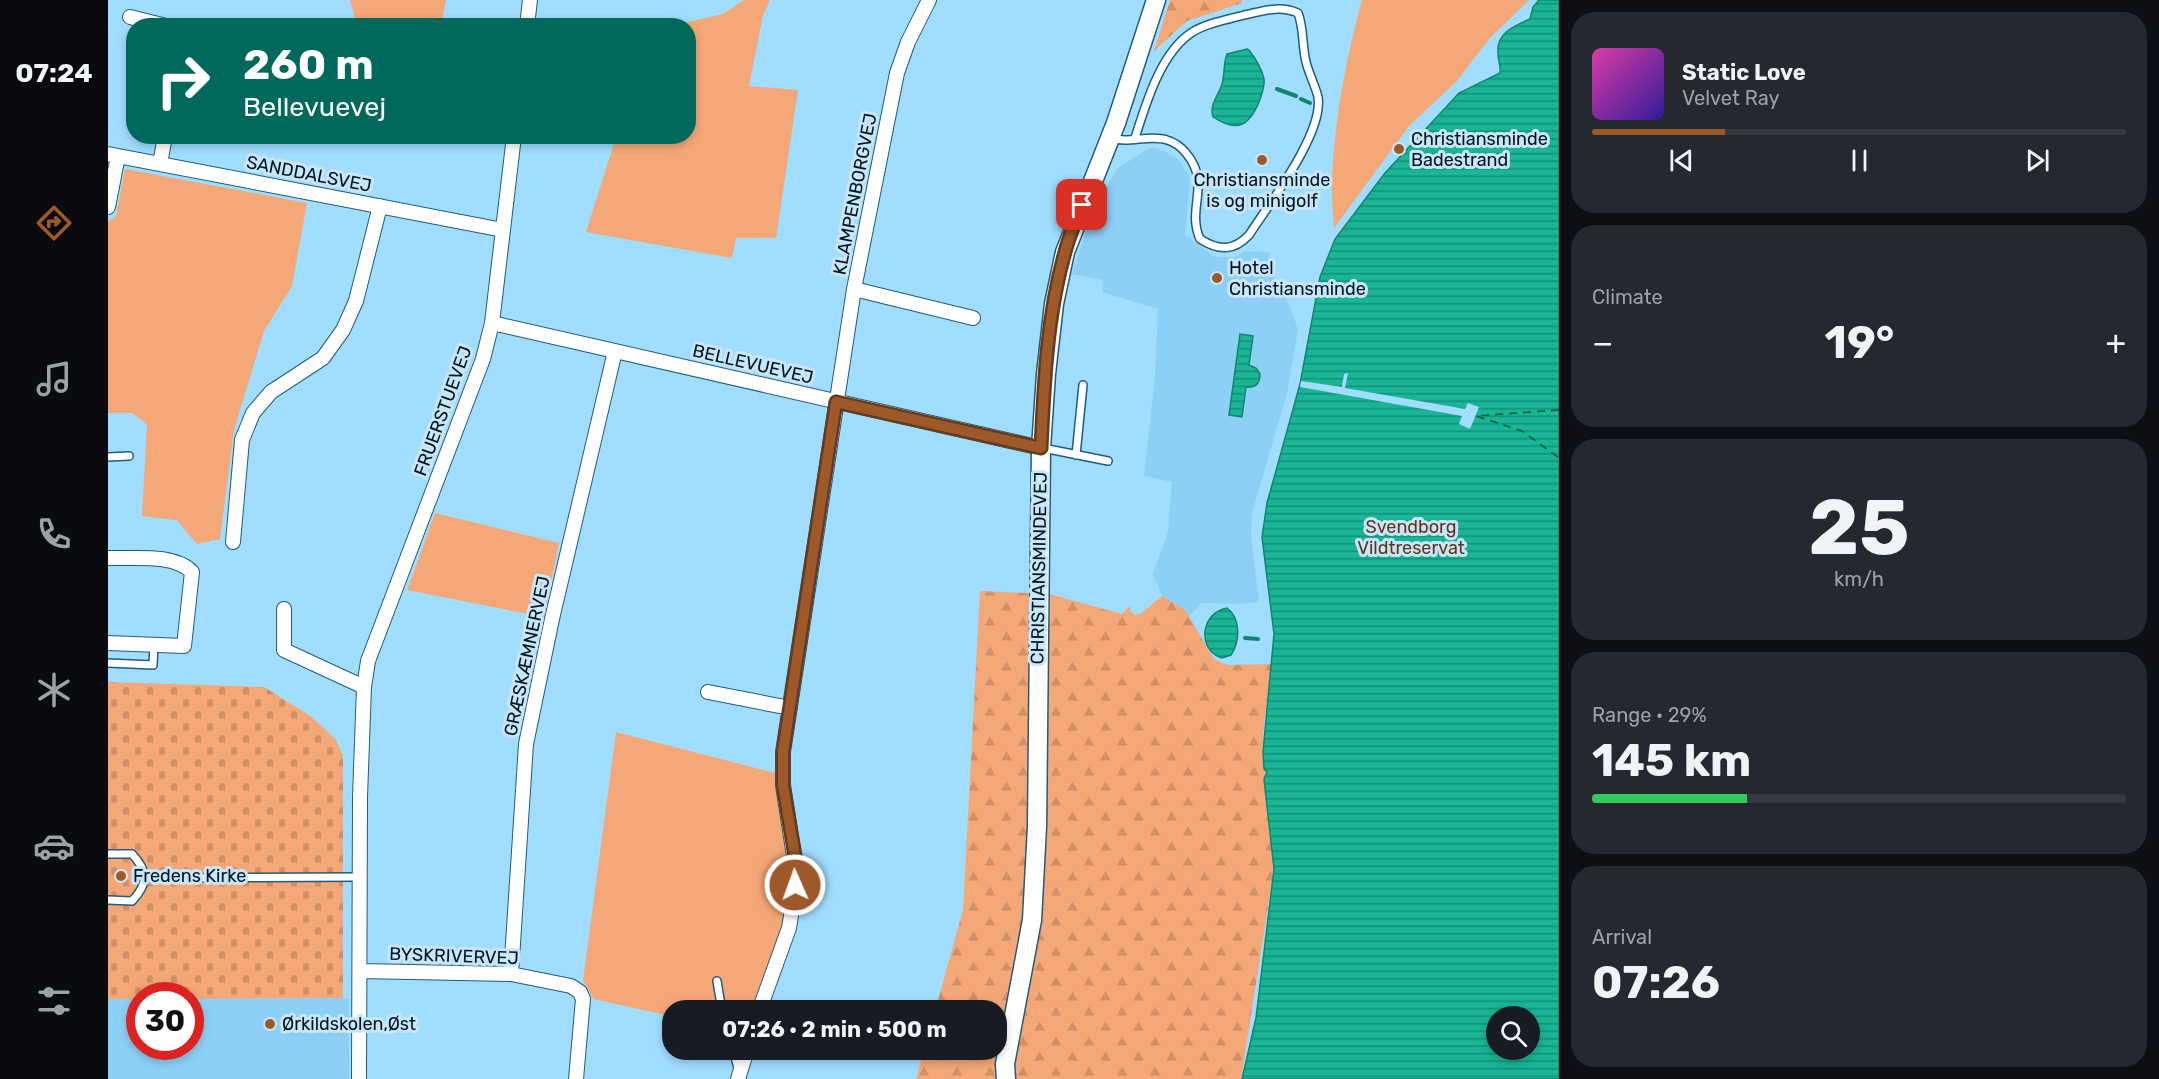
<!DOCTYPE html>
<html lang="en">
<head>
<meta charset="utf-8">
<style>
  :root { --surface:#171b24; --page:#242831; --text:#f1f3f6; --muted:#9ea1a6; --line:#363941; --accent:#9d592a }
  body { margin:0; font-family:Rubik,sans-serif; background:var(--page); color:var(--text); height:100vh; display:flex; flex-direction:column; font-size:22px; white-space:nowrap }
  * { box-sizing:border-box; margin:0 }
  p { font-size:20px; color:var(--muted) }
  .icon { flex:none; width:33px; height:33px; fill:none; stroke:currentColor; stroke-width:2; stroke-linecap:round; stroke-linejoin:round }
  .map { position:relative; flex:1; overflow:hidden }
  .side { display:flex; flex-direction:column; gap:12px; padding:12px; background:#0d0f14; width:600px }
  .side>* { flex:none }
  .hud { position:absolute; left:18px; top:18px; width:570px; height:126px; border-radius:24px; box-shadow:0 3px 9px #0003; background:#00695c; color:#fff; overflow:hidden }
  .controls { position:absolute; left:1378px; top:1006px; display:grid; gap:12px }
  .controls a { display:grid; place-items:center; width:54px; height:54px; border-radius:50%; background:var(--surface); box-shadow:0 3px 9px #0003; font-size:30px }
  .speed { position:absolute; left:18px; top:982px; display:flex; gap:12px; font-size:30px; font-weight:700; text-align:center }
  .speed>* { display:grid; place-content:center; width:78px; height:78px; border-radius:50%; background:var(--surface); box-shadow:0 3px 9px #0003; line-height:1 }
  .speed .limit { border:9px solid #d22; background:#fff; color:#111 }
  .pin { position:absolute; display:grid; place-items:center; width:51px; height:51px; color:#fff; margin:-26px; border-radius:12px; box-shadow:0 3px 9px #0006 }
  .me { position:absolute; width:66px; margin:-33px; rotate:358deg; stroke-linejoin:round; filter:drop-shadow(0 0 4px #0008) }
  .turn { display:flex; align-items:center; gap:21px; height:126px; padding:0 18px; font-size:27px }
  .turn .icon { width:78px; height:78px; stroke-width:2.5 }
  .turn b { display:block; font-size:42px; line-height:51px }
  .big { font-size:45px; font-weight:700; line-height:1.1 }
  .side .widget { flex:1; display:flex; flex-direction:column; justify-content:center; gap:9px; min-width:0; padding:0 21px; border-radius:24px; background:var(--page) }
  .side .dial { align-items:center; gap:0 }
  .dial b { font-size:78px; line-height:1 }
  .song { display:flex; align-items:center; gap:18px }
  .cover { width:72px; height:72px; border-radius:9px; background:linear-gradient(135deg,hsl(320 70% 55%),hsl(250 70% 35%)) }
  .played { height:6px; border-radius:3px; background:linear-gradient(90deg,var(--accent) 25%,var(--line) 25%) }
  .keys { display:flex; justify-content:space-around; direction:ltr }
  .heat { display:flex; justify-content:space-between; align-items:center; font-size:33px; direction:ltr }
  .charge { height:9px; border-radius:4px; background:linear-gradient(90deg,#34c759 29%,var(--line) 0) }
  .trip { position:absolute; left:554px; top:1000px; width:345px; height:60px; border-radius:24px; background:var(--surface); box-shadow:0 3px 9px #0003; font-weight:700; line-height:60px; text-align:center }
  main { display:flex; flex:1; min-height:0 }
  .dock { display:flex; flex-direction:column; width:108px; justify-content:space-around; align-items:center; background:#090b0e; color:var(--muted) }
  .dock .icon { width:42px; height:42px }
  .dock .selected { color:var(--accent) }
  .dock b { font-size:27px; color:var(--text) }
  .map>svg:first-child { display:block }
  .built { fill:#8dd0f5 }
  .forest { fill:url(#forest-firs) }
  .cemetery { fill:url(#cemetery-stones) }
  .green { fill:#f4a777 }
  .water { fill:url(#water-rules); stroke:#128571; stroke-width:1.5; fill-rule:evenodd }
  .pier { fill:#a0ddff }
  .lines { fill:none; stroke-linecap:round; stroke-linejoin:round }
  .stream { stroke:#128571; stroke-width:4 }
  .ferry { stroke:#085847; stroke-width:1.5; stroke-dasharray:8 6; stroke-linecap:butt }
  .lane-casing { stroke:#205d7b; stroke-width:10 }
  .street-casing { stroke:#205d7b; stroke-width:16 }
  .secondary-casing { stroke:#205d7b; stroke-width:21 }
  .lane { stroke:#fff; stroke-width:7 }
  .street { stroke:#fff; stroke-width:14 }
  .secondary { stroke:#fff; stroke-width:18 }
  .route-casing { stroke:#663a1b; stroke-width:15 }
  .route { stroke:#9d592a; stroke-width:10 }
  .poi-dot { fill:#9d592a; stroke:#c8e6f7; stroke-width:2 }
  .labels { text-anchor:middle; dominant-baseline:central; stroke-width:6; stroke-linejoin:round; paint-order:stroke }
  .poi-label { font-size:18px; fill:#001420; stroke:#c8e6f7; text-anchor:start }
  .street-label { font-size:18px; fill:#001420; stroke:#c8e6f7 }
  .park-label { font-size:18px; fill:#603516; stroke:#c8e6f7 }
</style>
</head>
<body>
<main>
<nav class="dock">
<b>07:24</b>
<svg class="icon selected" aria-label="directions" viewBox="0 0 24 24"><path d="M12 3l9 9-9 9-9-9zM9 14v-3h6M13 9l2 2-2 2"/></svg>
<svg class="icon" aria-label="music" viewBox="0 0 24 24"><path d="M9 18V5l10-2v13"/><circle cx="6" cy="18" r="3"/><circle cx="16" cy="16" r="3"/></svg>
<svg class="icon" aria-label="phone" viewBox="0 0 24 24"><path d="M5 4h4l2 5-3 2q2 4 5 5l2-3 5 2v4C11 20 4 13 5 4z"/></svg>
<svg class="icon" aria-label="climate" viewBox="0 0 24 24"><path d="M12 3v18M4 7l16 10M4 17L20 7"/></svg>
<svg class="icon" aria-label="car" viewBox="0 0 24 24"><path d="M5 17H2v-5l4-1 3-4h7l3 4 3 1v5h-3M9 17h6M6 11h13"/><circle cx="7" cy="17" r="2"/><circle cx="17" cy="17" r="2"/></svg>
<svg class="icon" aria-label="filters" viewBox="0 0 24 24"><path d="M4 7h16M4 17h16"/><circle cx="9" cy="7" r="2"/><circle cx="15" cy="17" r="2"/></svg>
</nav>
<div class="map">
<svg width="1451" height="1079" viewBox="0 0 1451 1079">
  <defs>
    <pattern id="forest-firs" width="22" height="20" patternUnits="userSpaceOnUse" patternTransform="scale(1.5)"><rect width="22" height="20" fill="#f4a777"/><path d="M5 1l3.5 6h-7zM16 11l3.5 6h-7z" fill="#cf8f67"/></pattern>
    <pattern id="cemetery-stones" width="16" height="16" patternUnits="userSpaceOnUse" patternTransform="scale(1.5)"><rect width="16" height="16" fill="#f4a777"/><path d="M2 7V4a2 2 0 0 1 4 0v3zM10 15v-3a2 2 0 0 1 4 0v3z" fill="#cf8f67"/></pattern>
    <pattern id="water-rules" width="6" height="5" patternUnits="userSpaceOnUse" patternTransform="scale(1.5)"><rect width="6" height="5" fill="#19b594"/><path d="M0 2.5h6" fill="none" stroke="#149278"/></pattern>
  </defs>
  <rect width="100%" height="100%" fill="#a0ddff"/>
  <path class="built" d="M1043,147L1052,149L1070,159L1081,175L1082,183L1077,235L1107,257H1127L1137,251L1161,252L1167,278L1181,304L1190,329L1179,393L1144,513L1143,534L1151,602L1130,604L1094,603L1081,616L1055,598L1045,574L1060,532L1064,482L1036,476L1047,376L1050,309L994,292L995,280L964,274L982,219L996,190L1010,168Z
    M235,998L241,1000V1079H0V999H31L32,1047H82L83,999Z"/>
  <path class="forest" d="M1062,0H1134V3L1079,21L1046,51Z
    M872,591L941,594L1014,614L1022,606L1023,612L1027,615L1032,614L1054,596L1077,610L1106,659L1120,665L1164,664L1155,733L1166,869L1133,1079H808L816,1050H888V1011H827L855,910Z"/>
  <path class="cemetery" d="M0,682L156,687L204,717L228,740L235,756V998L83,999L82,996H32L31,999H0Z"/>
  <path class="green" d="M242,0H338L333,25L249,26Z
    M636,0H662L655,15L641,86L690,90L668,238H628L624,258L478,232L508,137L580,136V26L567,25L615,14Z
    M1254,0H1421L1381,39L1349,81L1301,126L1226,228C1225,212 1223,194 1224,177C1227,118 1238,57 1254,0Z
    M17,169L199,203L184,286L156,331L126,430L112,539L89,544L69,520L34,516L39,424L24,413H0V222L8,216Z
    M327,513L451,543L436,617L299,590Z
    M508,732L667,773C671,807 680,840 681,874C683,922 660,968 643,1011H606L604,1006L570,1002L557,1015L486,999L475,981Z"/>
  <path class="water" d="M1431,0H1451V1079H1134L1148,1018L1166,869L1156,779L1159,772L1156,769L1155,752L1166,634L1154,537L1159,503L1192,384L1212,277L1227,239L1277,173L1351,93L1392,73C1393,66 1390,61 1390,53C1388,33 1406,26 1422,19L1425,7ZM1389,1017H1422V1050H1389Z
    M1139,49L1141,50C1147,58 1154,68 1156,79C1157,86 1154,94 1151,102C1141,126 1129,133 1105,117C1101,104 1111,95 1114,84C1117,74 1115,64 1119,54Z
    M1132,334L1145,336L1141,365L1148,368L1152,374C1152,384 1147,388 1138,387L1134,417L1121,415Z
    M1119,608C1133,618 1132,642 1123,655L1114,658C1089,650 1092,613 1119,608Z"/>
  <path class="pier" d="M1240,373L1237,388L1357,409L1360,403L1371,407L1362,429L1351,424L1354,416L1192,387L1193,381L1234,387L1236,374Z"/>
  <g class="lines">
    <path class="stream" d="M1169,89L1188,96
      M1193,99L1202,103
      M1137,638L1150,639"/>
    <path class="ferry" d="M1451,410L1368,416L1414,431L1451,458"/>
    <g class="lane-casing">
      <path id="lane" d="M1003,137C1019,145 1040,134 1059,140C1066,142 1073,147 1078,153C1104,184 1078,208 1092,239C1111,251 1126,251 1141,235C1161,204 1216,133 1210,97C1207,85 1201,74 1198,62C1194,46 1196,29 1190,13C1171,5 1155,11 1136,15C1119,20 1098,23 1083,33C1052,54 1038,104 1027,138
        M935,448L1000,461
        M968,455L975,385
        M0,457L21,456
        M0,663L45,665L46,645
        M0,854H24C40,871 41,883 24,901L0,900
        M37,878L251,877
        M609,981L614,1011
        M625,1050L630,1068"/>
    </g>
    <g class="street-casing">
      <path id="street" d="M22,17L58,26
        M419,26L422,0
        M0,154L395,230
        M52,164L57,136
        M0,207L10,156
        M746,289L865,318
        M384,323L933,448
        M125,542L134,440L145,413L163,392L215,358L235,330L248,301L272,206
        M0,558C25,559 66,553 84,572L76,646L0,643
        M176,609V650L256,687
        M600,692L682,708
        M252,971L403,974L463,986L472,992L475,999L468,1079
        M403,974L418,744L444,619L507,351
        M651,1011L681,928L686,897V856L675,785V752L746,289L789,73L800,42L821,0
        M251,1079L252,797L256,687L260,661L375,359L384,323L406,136
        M630,1079L639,1050"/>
    </g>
    <g class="secondary-casing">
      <path id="secondary" d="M898,1079L897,1064L924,920L929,827L933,448L938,374L946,304L957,252L1008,123L1048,0"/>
    </g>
    <use href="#lane" class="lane"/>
    <use href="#street" class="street"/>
    <use href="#secondary" class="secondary"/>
  </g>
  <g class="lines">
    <g class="route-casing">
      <path id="route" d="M687,885V856L675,785V752L728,402L933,448C936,383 939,315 957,252C961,236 968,220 974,205"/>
    </g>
    <use href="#route" class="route"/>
  </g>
  <g class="poi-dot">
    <circle cx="1291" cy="149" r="6"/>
    <circle cx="1154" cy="160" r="6"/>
    <circle cx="1109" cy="278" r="6"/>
    <circle cx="13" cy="876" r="6"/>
    <circle cx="162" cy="1024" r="6"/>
  </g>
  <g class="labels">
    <g class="poi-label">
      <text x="1303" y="139">Christiansminde<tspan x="1303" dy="21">Badestrand</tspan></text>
      <text x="1154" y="180" text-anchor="middle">Christiansminde<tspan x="1154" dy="21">is og minigolf</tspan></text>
      <text x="1121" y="268">Hotel<tspan x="1121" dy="21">Christiansminde</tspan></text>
      <text x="25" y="876">Fredens Kirke</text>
      <text x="174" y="1024">Ørkildskolen,Øst</text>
    </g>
    <g class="street-label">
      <text transform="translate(201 174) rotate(11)">SANDDALSVEJ</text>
      <text transform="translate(747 194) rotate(-79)">KLAMPENBORGVEJ</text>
      <text transform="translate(645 364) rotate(13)">BELLEVUEVEJ</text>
      <text transform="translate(335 411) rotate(-70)">FRUERSTUEVEJ</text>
      <text transform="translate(931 568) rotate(-89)">CHRISTIANSMINDEVEJ</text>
      <text transform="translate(419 656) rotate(-78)">GRÆSKÆMNERVEJ</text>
      <text transform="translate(346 956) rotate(2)">BYSKRIVERVEJ</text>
    </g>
    <g class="park-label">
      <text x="1303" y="527">Svendborg<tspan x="1303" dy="21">Vildtreservat</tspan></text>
    </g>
  </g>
</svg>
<div class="controls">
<a><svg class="icon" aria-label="search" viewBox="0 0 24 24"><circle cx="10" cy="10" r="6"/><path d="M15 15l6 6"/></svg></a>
</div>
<div class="speed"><div class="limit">30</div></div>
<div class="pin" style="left:974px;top:205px;background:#d93025"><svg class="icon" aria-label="arrive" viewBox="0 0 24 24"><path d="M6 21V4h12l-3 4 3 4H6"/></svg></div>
<svg class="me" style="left:687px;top:885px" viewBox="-20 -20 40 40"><circle r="17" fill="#9d592a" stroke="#fff" stroke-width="3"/><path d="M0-11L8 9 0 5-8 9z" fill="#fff"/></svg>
<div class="trip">07:26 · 2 min · 500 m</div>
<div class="hud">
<div class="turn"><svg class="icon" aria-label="right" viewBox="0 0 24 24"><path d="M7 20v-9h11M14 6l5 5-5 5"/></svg><div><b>260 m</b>Bellevuevej</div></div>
</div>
</div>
<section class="side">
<div class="widget">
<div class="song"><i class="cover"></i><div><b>Static Love</b><p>Velvet Ray</p></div></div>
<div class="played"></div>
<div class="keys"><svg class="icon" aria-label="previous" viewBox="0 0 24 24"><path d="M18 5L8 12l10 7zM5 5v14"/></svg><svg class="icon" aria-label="pause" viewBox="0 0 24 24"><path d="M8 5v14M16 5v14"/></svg><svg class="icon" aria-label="next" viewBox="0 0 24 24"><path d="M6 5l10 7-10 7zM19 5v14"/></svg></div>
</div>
<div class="widget"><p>Climate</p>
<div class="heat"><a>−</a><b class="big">19°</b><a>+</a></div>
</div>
<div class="widget dial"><b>25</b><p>km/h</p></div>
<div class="widget"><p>Range · 29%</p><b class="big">145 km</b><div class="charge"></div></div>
<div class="widget"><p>Arrival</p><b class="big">07:26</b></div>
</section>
</main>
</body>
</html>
